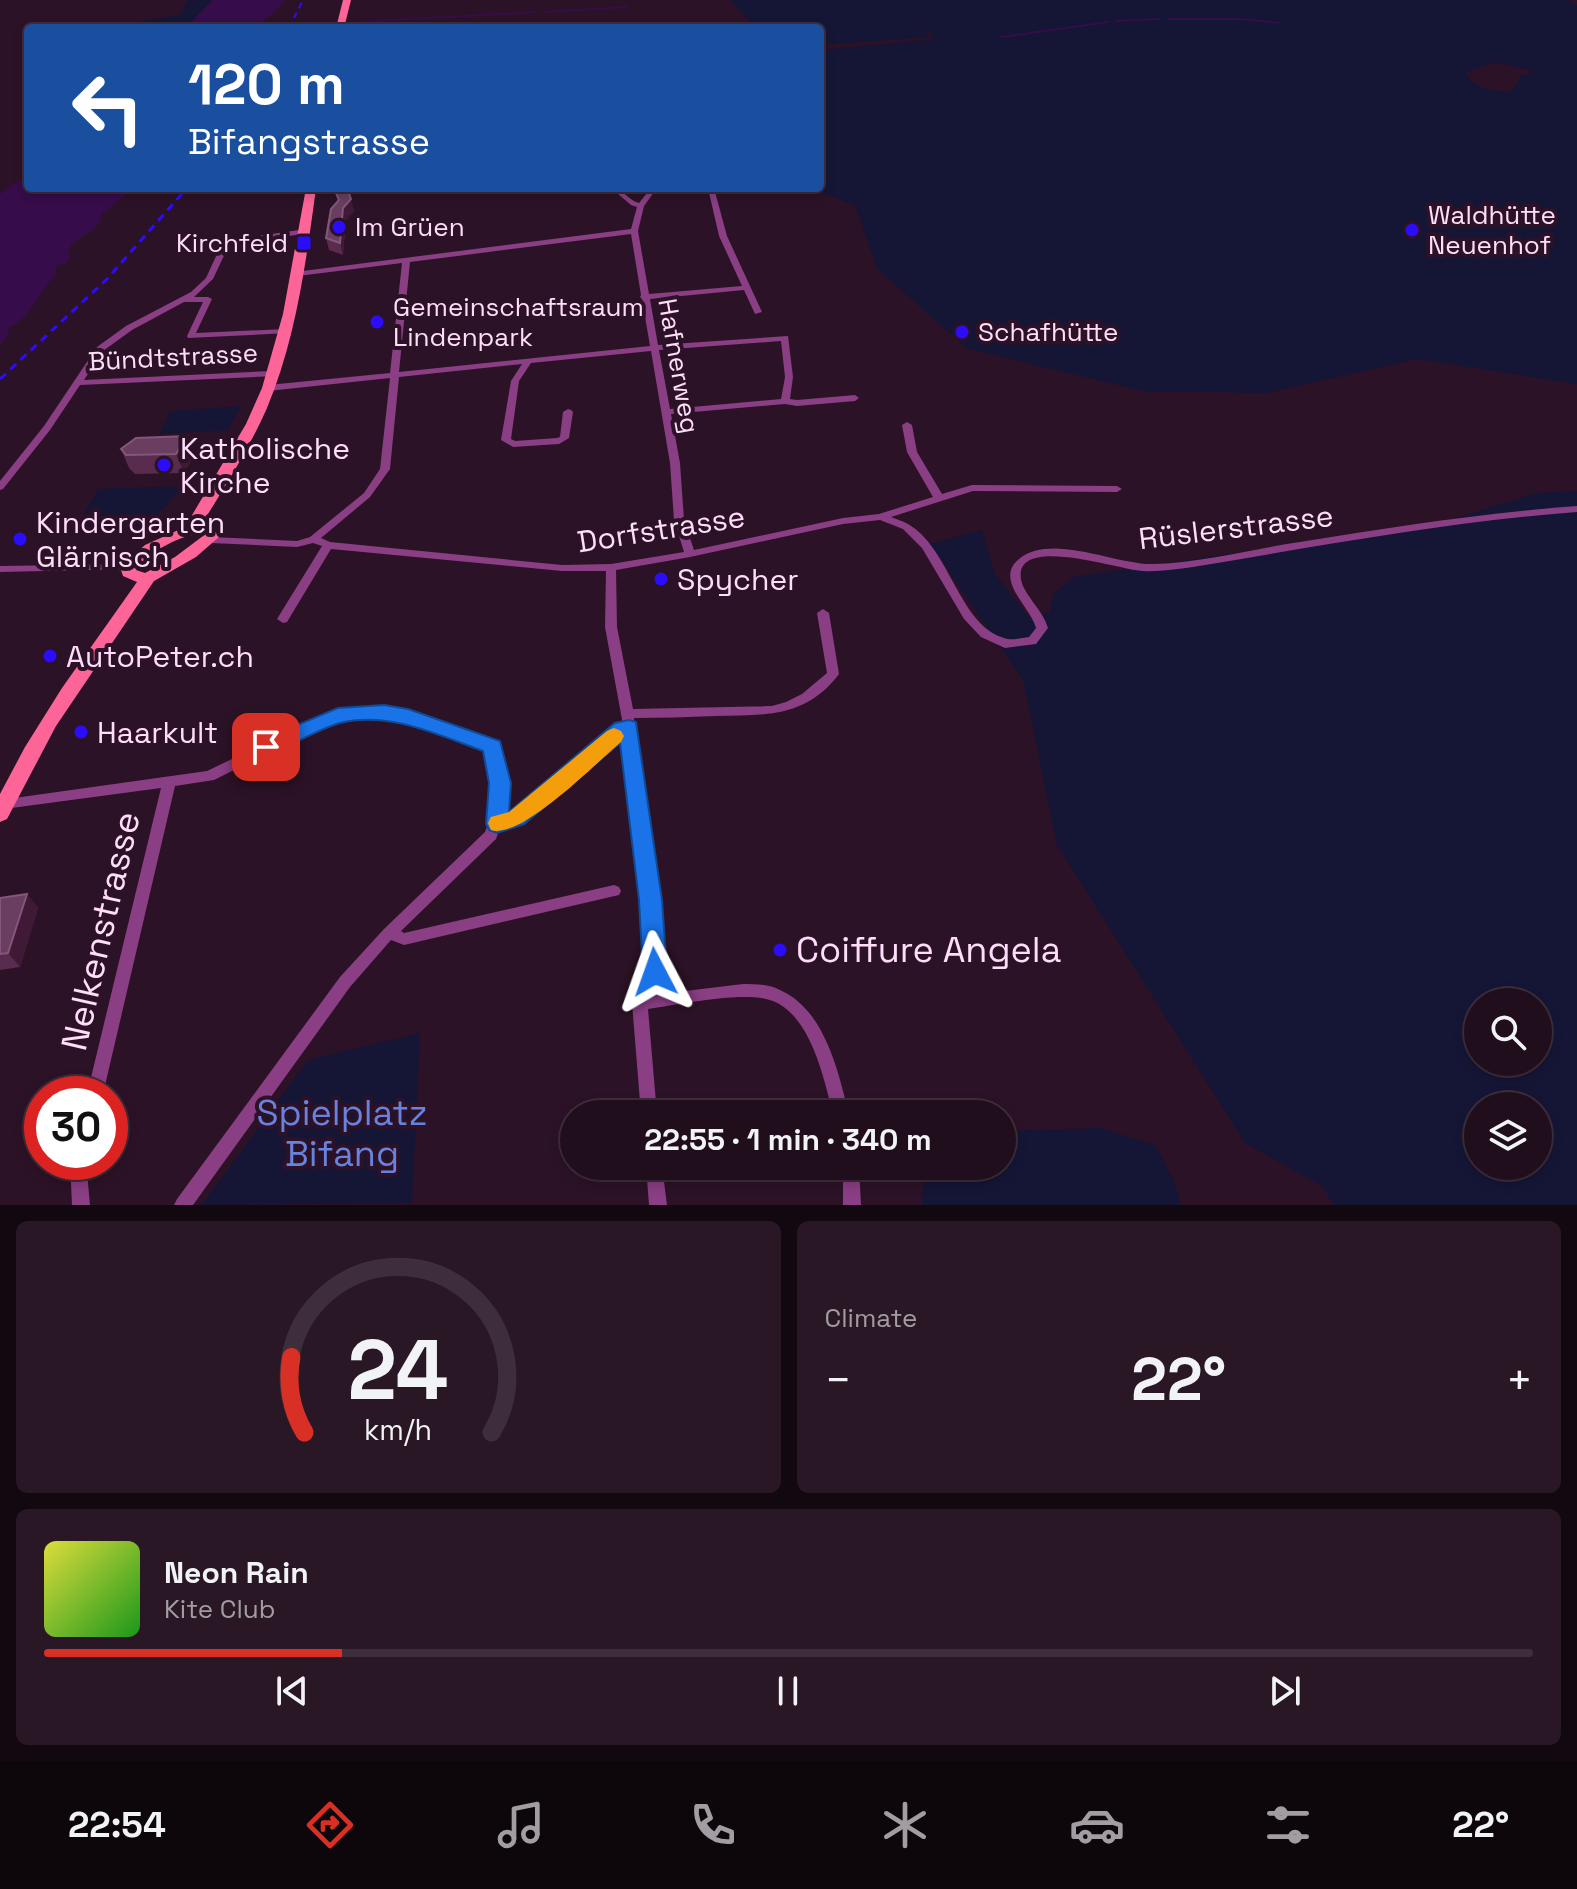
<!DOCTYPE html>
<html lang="en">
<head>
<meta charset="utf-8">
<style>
  :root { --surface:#210e1c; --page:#291725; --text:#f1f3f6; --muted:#a29ca3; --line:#3e2e3b; --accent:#d93025 }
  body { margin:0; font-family:"Space Grotesk",sans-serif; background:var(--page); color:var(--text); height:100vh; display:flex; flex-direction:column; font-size:30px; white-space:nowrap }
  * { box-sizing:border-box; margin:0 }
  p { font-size:26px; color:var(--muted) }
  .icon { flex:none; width:44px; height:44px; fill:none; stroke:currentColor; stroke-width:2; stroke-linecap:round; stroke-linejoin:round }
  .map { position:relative; height:1205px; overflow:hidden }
  .drawer { display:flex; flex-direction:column; gap:16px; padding:16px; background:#12080f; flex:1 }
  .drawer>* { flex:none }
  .hud { position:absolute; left:24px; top:24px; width:800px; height:168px; border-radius:8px; box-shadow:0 4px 12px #0003,0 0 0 2px var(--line); background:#1a4fa0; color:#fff; overflow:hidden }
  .controls { position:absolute; left:1464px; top:988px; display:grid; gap:16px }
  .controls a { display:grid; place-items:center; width:88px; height:88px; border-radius:50%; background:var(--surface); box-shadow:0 4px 12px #0003,0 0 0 2px var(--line); font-size:40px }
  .speed { position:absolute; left:24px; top:1076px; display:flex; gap:16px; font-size:40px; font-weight:700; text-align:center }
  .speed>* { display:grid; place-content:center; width:104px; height:104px; border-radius:50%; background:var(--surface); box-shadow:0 4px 12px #0003,0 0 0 2px var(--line); line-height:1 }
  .speed .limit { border:12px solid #d22; background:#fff; color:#111 }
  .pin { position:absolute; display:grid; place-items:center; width:68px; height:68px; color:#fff; margin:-34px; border-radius:16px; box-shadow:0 4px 12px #0006 }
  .me { position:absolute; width:88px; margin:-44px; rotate:356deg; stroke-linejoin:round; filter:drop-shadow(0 0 6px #0008) }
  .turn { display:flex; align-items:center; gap:28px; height:168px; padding:0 32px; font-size:36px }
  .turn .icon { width:104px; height:104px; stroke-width:2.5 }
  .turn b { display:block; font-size:56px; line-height:68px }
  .big { font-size:60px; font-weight:600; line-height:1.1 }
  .drawer .card { flex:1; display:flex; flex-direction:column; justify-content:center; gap:12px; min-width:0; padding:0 28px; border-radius:12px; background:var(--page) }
  .drawer .dial { align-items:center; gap:0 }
  .dial svg { height:208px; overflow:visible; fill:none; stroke:var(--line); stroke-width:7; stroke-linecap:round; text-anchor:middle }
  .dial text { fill:var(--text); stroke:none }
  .song { display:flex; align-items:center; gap:24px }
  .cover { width:96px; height:96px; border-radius:12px; background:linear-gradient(135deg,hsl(60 70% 55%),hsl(120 70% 35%)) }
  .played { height:8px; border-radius:4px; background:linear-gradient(90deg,var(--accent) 20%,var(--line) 20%) }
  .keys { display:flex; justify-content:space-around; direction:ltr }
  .heat { display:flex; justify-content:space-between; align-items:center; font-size:44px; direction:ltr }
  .drawer .tiles { flex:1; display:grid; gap:16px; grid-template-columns:1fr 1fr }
  .card:last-child { grid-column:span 2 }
  .trip { position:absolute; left:560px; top:1100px; width:456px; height:80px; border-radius:40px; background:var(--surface); box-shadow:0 4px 12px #0003,0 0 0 2px var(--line); font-weight:600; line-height:80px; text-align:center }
  .dock { display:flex; height:128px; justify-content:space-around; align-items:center; background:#0d060b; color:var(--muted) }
  .dock .icon { width:56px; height:56px }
  .dock .selected { color:var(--accent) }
  .dock b { font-size:36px; color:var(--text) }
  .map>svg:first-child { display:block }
  .green { fill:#151536; fill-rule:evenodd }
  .water { fill:#360c4a }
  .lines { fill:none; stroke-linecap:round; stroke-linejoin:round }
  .stream { stroke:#360c4a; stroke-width:2 }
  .minor { fill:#8a3e84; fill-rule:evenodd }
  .primary { fill:#fd6599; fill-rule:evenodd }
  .rail-far1 { stroke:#2c0cfc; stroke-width:2; stroke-dasharray:6 5; stroke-linecap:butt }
  .rail { stroke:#2c0cfc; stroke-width:3; stroke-dasharray:8 6; stroke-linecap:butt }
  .wall { fill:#592b4e }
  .shaded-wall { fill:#3f1936 }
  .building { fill:#6a3e60; stroke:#825778; stroke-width:2 }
  .route { fill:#1a73e8; stroke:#114b97; stroke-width:2 }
  .slow { fill:#f59e0b }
  .poi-dot { fill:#2c0cfc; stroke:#2c1226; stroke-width:3 }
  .labels { text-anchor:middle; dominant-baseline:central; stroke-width:8; stroke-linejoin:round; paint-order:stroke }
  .far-poi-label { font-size:26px; fill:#ffddfa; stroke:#2c1226; text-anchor:start }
  .far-street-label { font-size:26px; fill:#ffddfa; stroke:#2c1226 }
  .poi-label { font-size:30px; fill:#ffddfa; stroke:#2c1226; text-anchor:start }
  .street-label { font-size:30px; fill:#ffddfa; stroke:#2c1226 }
  .near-street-label { font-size:36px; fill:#ffddfa; stroke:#2c1226 }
  .near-poi-label { font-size:36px; fill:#ffddfa; stroke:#2c1226; text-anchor:start }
  .near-park-label { font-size:36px; fill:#6882e0; stroke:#2c1226 }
</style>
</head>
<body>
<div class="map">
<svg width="1577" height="1205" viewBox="0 0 1577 1205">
  <rect width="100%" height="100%" fill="#2c1226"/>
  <path class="green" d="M188,0H213L185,28H134L141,21L179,15Z
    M730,0H1567L1577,6V384L1418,359L1267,393L1143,391L966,348L877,268L855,206L813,188H820V50L936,39L927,30L924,31L929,37L820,45V38L832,37L820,35V28H756ZM1496,62L1536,72L1520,76L1517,85L1509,92C1491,90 1474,90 1466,72Z
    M241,406L228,430L160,434L170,411Z
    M185,486L141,531L74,532L98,489Z
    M1577,491V1205H1334L1322,1186L1245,1143L1057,845L1023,680L930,544L982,530L995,574L1029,617L1050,612L1053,594L1073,577L1407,528L1419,530L1536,493ZM1478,1002H1538V1062H1478ZM1478,1106H1538V1166H1478Z
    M420,1033L412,1203L202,1205L308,1060Z
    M1100,1128L1155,1145L1174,1181L1181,1205H922L924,1166H1002V1131Z"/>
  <path class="water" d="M213,0H285L273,14L253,28H185Z
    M28,174V188H134L101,215L100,222L92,230L72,244L68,252L71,256L66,263L56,266V275C37,293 32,319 6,329L10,333L0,344V194Z"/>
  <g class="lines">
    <path class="stream" d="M543,12L627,7
      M1168,19H1241L1279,23
      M1116,21L1159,19
      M358,22L535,12
      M273,28H280
      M297,28H308
      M1001,37L1108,22"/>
    <path class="minor" d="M611,188C623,188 628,200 639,203L651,188H657L644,206L638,231L649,294L742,286L719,236L708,188H714L727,236L762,312L755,314L744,290L650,299L658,345L788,336L793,377L790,399L797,400L855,395L859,398L855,401L797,406L785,404L671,414L680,463L684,520L694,550L843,518L879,514L933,497L907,452L902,425L907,422L912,425L917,452L942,494L972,485L1117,486L1122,489L1117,492L973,491L891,517C896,519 903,521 908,524C950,548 959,625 1004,638C1011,641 1021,638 1029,637L1036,628C1030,606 994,580 1019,559C1052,532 1117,566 1155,564C1204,562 1252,549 1300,542C1392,527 1484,513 1577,506V512C1447,522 1320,546 1193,567C1176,569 1159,572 1143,571C1123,571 1014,533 1021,579C1023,594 1043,610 1048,628L1036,644L1005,648L981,637L964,619L922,548L903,529L880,520L843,524L690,557L616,570L617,627L633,709L772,706L786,702L802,694L827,673L817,613L823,609L829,613L839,674C806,718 765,715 715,716C688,717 661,718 634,718L639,782L657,900L662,972L652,995L743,984C755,984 769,984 780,990C825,1010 838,1071 849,1114H833C824,1079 811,1016 773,1001C744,990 679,1005 648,1009L657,1114H641L632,1003L648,972L643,900L627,782L623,736L521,822L500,828L496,839L401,931L404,933L614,885L619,887L621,891L619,895L404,945L391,940L350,987L193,1205H174L177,1199L340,977L384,929L485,832C498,799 493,782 487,749L408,723L365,718L343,721L322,726L214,780L175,786L103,1094H87L161,788L4,809L0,808V800L207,771L315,719L343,712L365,709L408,714L497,743C505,763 511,795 505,816L512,814L619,726L623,725L605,627L606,571H562L331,549L287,622L283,623L277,619L322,546L313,543L297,547L211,543L206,540L211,537L297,541L310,537L364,493L380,469L390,378L268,391L264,388L268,385L390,373L402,263L298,276H295V272L631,229L637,207L631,205ZM631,234L641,295L640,297L642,299L650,346L399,372L410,262ZM781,341L785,377L781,399L670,409L659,350ZM651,351L670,463L674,520L684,552L611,564L562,565L330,542L321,538L370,497L390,469L399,377L522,364L511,381L501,440L513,447L559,444L569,438L573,412L571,410L568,409L563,412L560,437L557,438L515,441L511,439L519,381L531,363Z
      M306,229H309V233L229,245L213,279L194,297H208L212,299L196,333L286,329H289V333L188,338L187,336L203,302H184L132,330L103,351L84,380L272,371L276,374L275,376L80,385L50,430L3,489L0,490V481L44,426L97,347L126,326L191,292L206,278L223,241Z
      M128,564L132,565L133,567L132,569L0,572V566Z
      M70,1162H86L90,1205H72Z
      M646,1166H662L667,1205H649Z
      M843,1166H859L861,1205H843Z"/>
    <path class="primary" d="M343,0H351L344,28H336Z
      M306,188H316C306,262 296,339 267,408C249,449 225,487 201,525L213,529L219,537L196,557L154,581L56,726L7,819L0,822V794L25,747L62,688L137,582L123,576L120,567L145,545L185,527L246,424L262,388L283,314ZM197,534L203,536L175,557L145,573L136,570C147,553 177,537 197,534Z"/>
    <path class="rail-far1" d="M289,28L303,0"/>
    <path class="rail" d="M0,379L107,279L187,188"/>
  </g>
  <path class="wall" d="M334,188H347L354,211L346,220L343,255L329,250L326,238L338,201Z
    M121,449L194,455L184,473L135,474L129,468Z
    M27,894L38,908L20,967L0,970V898Z"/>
  <path class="shaded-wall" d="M351,199L354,211L346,220L343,255L340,243L343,208Z
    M187,436L194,455L184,473L176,454Z
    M27,894L38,908L20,967L8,953Z"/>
  <path class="building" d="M334,188H347L351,199L343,208L340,243L326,238L331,209L339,200Z
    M187,436L176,454L126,455L121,449L136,438Z
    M27,894L8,953L0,954V898Z"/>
  <path class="route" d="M384,705L408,709L500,741L511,783L509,812L615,723L629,720L636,722L662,900L667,972L663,979L655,983L646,979L643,972L639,900L620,743L524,824L497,833L489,830L486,824L489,783L483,751C438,735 390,711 340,723C315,730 291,747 266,755L259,752L256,747L259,741L338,708Z"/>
  <path class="slow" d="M614,728L621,731L624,736L621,742C597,762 521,840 491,830L488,823L491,817L509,812L607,731Z"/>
  <g class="poi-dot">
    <circle cx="339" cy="227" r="8"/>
    <circle cx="1412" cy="230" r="8"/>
    <rect x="296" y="235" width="16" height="16" rx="4"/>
    <circle cx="377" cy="322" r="8"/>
    <circle cx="962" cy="332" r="8"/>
    <circle cx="164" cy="465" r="8"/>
    <circle cx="20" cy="539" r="8"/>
    <circle cx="661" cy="579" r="8"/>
    <circle cx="50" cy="656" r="8"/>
    <circle cx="81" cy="732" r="8"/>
    <circle cx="780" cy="950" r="8"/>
  </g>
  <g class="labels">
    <g class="far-poi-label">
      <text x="1428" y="215">Waldhütte<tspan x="1428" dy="30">Neuenhof</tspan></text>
      <text x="355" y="227">Im Grüen</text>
      <text x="288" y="243" text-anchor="end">Kirchfeld</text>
      <text x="393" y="307">Gemeinschaftsraum<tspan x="393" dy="30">Lindenpark</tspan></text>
      <text x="978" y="332">Schafhütte</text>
    </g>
    <g class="far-street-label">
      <text transform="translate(173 357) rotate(-3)">Bündtstrasse</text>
      <text transform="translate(679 366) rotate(80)">Hafnerweg</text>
    </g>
    <g class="poi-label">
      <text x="180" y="448">Katholische<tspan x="180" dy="34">Kirche</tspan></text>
      <text x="36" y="522">Kindergarten<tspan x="36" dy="34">Glärnisch</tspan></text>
      <text x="677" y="579">Spycher</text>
      <text x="66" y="656">AutoPeter.ch</text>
      <text x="97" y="732">Haarkult</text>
    </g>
    <g class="street-label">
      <text transform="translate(1236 527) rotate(-7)">Rüslerstrasse</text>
      <text transform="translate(661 529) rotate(-9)">Dorfstrasse</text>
    </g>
    <g class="near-street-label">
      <text transform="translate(101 931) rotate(-77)">Nelkenstrasse</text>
    </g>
    <g class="near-poi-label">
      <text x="796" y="950">Coiffure Angela</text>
    </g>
    <g class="near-park-label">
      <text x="342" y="1113">Spielplatz<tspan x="342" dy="41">Bifang</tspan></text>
    </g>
  </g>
</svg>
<div class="controls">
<a><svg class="icon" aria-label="search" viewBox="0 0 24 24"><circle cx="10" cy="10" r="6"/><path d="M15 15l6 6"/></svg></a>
<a><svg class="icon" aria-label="layers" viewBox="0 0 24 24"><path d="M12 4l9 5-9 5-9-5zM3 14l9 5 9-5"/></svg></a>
</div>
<div class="speed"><div class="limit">30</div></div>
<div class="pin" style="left:266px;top:747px;background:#d93025"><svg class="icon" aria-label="arrive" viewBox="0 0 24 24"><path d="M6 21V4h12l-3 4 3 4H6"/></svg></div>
<svg class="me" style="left:655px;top:972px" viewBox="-20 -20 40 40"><path d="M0-17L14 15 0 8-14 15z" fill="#1a73e8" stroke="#fff" stroke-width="4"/></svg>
<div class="trip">22:55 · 1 min · 340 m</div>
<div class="hud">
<div class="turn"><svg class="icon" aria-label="left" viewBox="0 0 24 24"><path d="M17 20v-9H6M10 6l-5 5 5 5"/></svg><div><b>120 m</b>Bifangstrasse</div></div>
</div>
</div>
<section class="drawer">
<div class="tiles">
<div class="card dial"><svg viewBox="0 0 100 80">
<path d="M14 69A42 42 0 1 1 86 69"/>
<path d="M14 69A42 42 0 0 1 9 40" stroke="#d93025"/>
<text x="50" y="56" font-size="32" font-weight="700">24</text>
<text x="50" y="72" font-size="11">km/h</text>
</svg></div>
<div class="card"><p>Climate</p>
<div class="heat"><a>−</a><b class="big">22°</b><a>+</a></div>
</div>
<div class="card">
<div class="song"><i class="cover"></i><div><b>Neon Rain</b><p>Kite Club</p></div></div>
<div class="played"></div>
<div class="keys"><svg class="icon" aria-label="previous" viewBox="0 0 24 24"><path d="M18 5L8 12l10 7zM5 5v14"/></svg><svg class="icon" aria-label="pause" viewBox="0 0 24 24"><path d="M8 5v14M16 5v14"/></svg><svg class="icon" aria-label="next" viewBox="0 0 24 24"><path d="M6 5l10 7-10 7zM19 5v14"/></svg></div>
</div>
</div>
</section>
<nav class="dock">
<b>22:54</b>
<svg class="icon selected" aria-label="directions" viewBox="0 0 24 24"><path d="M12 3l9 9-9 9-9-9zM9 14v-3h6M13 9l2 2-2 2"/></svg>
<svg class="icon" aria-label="music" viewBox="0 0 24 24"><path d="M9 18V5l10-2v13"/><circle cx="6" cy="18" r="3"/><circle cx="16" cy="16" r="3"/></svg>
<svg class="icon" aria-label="phone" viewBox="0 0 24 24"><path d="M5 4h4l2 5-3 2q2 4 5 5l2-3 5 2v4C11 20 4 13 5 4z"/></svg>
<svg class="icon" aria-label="climate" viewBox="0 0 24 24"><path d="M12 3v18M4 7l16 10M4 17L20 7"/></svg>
<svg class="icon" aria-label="car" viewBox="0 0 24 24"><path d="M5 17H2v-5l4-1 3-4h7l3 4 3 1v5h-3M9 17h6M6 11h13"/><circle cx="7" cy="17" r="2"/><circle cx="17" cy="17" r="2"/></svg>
<svg class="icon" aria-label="filters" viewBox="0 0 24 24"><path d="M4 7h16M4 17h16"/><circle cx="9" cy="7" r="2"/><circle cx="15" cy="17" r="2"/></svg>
<b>22°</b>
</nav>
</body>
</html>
